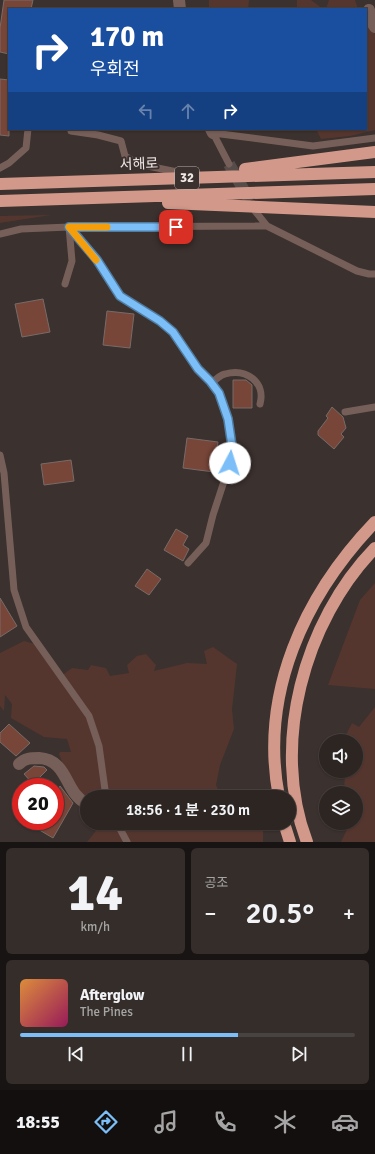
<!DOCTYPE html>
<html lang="ko">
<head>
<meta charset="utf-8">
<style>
  :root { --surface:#2c2522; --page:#342d2a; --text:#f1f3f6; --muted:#a6a5a5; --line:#484240; --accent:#7bbef8 }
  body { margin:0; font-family:Signika,"Noto Sans KR",sans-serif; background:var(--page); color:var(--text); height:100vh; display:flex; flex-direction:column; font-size:15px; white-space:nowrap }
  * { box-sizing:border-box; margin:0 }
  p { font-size:13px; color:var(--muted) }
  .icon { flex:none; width:22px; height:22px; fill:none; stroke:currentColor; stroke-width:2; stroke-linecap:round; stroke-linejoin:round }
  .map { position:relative; height:842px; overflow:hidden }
  .sheet { display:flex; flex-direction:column; gap:6px; padding:6px; background:#181413; flex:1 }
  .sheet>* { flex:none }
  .top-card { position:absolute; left:8px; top:8px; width:359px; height:122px; border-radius:0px; box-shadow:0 1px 3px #0004,0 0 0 1px var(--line); background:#1a4fa0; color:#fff; overflow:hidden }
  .fabs { position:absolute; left:319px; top:734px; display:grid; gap:8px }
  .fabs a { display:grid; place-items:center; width:44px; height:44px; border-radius:50%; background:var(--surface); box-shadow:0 1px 3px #0004,0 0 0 1px var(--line); font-size:20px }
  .speed { position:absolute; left:12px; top:778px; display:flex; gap:8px; font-size:20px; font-weight:700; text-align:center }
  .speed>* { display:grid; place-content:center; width:52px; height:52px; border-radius:50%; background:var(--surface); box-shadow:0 1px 3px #0004,0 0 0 1px var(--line); line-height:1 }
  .speed .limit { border:6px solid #d22; background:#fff; color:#111 }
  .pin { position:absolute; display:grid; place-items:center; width:34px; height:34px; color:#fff; margin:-17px; border-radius:8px; box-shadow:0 2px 6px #0006 }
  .me { position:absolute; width:44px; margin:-22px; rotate:5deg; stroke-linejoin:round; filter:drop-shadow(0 0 3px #0008) }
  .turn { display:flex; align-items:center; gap:14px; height:84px; padding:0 16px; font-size:18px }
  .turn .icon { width:52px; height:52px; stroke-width:2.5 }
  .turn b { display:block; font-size:28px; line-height:34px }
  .lanes { display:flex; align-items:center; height:38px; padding:0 16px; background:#0003; justify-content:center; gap:20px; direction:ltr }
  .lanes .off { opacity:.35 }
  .big { font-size:30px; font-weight:600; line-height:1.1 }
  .sheet .tile { flex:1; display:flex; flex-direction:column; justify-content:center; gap:6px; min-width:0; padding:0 14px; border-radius:6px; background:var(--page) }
  .sheet .dial { align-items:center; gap:0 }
  .dial b { font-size:52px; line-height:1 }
  .song { display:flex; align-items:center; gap:12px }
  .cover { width:48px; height:48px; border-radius:6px; background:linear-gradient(135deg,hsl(30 70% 55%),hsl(330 70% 35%)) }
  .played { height:4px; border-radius:2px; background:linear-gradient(90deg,var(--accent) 65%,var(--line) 65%) }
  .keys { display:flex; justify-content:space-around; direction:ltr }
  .heat { display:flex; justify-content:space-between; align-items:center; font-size:22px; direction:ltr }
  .sheet .tiles { flex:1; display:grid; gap:6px; grid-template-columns:1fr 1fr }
  .tile:last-child { grid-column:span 2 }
  .trip { position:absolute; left:80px; top:790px; width:216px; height:40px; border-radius:20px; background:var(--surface); box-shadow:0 1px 3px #0004,0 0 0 1px var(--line); font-weight:600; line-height:40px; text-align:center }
  .tab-bar { display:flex; height:64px; justify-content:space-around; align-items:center; background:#120f0e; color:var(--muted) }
  .tab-bar .icon { width:28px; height:28px }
  .tab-bar .selected { color:var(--accent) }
  .tab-bar b { font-size:18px; color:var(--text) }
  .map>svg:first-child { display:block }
  .green { fill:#55362e }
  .building { fill:#784639; stroke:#776b68 }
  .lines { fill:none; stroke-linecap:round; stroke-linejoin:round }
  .street-tunnel { stroke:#564d4a; stroke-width:12; stroke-dasharray:12 6; stroke-linecap:butt }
  .lane { stroke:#775f59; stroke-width:7 }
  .street { stroke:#775f59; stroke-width:12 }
  .highway { stroke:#d2998a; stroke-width:12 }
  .route-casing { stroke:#507ca1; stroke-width:10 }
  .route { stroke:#7bbef8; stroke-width:7 }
  .slow { stroke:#f59e0b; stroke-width:7 }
  .labels { text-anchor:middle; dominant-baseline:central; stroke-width:4; stroke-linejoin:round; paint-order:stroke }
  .shield { fill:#3b312e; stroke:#bab2b0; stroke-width:1 }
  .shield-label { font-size:13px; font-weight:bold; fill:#f0e9e7 }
  .street-label { font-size:14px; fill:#f0e9e7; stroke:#3b312e }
</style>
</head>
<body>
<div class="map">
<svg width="375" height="842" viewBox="0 0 375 842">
  <rect width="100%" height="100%" fill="#3b312e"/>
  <path class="green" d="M209,0H249L248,9H209Z
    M297,0H311L323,9H297Z
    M329,0H355L358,9H326Z
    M366,22L375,34V130L350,136L321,139L316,129H366Z
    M51,215L6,222L0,223V216Z
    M375,583V689L328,685L360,600Z
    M24,641L39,645L61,676L72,668L88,670L91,665L106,668L110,676L129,673L127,665L137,656L146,654L156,665L154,671L187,663L207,664L204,651L213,647L237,664L232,709L234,729L220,765L216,785L221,797H105L104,791L99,793L97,797C94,797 89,798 87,797C77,793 62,763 59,754L60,752H71L67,739L44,737L11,718L12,704L5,695L4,711L0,706V653Z
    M375,707V842H341L350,823H356V793H344L345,771H356V741H343L352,723L359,727Z
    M250,789L258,790L260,797H233Z
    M107,823H263V842H87L99,827Z"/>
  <path class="building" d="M4,0H33L31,9H9V54L0,52V28Z
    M0,79L9,80V136L0,135Z
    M43,299L50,332L22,337L15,304Z
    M107,311L134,314L130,348L103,345Z
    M233,380H246L252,385V408H233Z
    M332,407L343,417L346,428L341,434L344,437L334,449L318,435V431L328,418L326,416Z
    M187,438L218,442L214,472L183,468Z
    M71,460L74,481L44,485L41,464Z
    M176,529L188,536L183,545L189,549L183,561L164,550Z
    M147,569L161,579L149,595L135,586Z
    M0,598L17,626L0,637Z
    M9,724L30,743L16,756L0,742V733Z
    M34,766L44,767L47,770L33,784L24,774Z
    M60,786L73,803L53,838L36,828L40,821H55V794Z"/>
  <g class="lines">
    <path class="street-tunnel" d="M229,164L250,201"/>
    <path class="lane" d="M71,129V131L98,135L121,141L125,156L138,164L187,174
      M213,133L313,146L375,138
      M213,133L229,164
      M0,168L9,163L26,148L28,129
      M267,226L357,271L369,274H375
      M69,227L97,260L120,296L160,321L173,332L198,369L211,381L219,393L226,410L232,446L230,463L213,515L206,543L188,563
      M0,234L21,229L69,227L267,226L255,211
      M65,284L72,261L69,227
      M212,383C216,379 220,375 225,374C246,368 266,382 260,404
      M345,412L375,407
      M0,455L4,473L14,590L26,627L89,716L99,746L106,797
      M117,823L127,842"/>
    <path class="street" d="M179,0L180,9
      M369,10L371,21L375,27
      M211,129L213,133
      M19,764C25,758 31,758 39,758C69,760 64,793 87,804"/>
    <path class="highway" d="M245,169L375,152
      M0,184L375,172
      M0,201L375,189
      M168,203L375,212
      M279,797C259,694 304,596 375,522
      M284,823L290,842
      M307,842C270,745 304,621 375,548"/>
  </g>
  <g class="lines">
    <g class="route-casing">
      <path id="route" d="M176,227H69L97,260L120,296L160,321L173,332L198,369L210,381L219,393L228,419L232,446L230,463"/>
    </g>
    <use href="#route" class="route"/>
    <path class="slow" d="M96,260L69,227H107"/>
  </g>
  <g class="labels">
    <rect class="shield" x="175" y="167" width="24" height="22" rx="3"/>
    <g class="shield-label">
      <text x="187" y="178">32</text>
    </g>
    <g class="street-label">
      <text transform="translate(139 164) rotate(-2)">서해로</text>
    </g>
  </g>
</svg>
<div class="fabs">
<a><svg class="icon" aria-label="sound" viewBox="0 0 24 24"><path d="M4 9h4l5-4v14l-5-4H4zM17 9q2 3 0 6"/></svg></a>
<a><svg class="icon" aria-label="layers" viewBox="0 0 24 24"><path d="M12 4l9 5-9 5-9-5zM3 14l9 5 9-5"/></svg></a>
</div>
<div class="speed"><div class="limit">20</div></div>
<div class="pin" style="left:176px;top:227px;background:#d93025"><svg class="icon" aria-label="arrive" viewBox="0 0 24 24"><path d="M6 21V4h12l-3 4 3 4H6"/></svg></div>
<svg class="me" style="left:230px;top:463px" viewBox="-20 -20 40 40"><circle r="19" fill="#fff"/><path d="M0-13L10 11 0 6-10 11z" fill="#7bbef8"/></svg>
<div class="trip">18:56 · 1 분 · 230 m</div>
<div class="top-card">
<div class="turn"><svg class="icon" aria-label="right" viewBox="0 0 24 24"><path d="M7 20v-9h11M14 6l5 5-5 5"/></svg><div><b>170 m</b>우회전</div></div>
<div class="lanes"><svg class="icon off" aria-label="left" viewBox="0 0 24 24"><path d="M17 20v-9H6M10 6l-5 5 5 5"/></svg><svg class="icon off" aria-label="ahead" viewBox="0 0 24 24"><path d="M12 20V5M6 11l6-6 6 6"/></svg><svg class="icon" aria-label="right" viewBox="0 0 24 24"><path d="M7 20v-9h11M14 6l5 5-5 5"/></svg></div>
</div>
</div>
<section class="sheet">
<div class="tiles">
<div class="tile dial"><b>14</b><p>km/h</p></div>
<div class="tile"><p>공조</p>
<div class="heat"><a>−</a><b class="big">20.5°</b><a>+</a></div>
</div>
<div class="tile">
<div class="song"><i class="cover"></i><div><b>Afterglow</b><p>The Pines</p></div></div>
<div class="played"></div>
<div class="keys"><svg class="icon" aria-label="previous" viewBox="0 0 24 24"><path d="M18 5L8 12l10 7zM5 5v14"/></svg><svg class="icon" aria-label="pause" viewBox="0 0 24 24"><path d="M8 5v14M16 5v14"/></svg><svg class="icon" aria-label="next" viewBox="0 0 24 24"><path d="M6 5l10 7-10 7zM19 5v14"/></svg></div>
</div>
</div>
</section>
<nav class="tab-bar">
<b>18:55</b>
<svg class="icon selected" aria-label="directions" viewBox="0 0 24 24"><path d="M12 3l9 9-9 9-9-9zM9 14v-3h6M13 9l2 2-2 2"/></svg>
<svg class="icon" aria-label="music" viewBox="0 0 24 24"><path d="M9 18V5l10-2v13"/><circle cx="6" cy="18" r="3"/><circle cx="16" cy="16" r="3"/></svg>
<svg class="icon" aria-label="phone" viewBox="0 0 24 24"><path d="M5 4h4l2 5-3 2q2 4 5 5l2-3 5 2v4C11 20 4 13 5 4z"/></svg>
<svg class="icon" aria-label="climate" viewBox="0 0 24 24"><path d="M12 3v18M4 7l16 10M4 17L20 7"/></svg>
<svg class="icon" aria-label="car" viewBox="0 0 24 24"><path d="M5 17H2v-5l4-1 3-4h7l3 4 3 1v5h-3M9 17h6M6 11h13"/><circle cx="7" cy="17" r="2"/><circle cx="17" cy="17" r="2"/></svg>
</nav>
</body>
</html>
